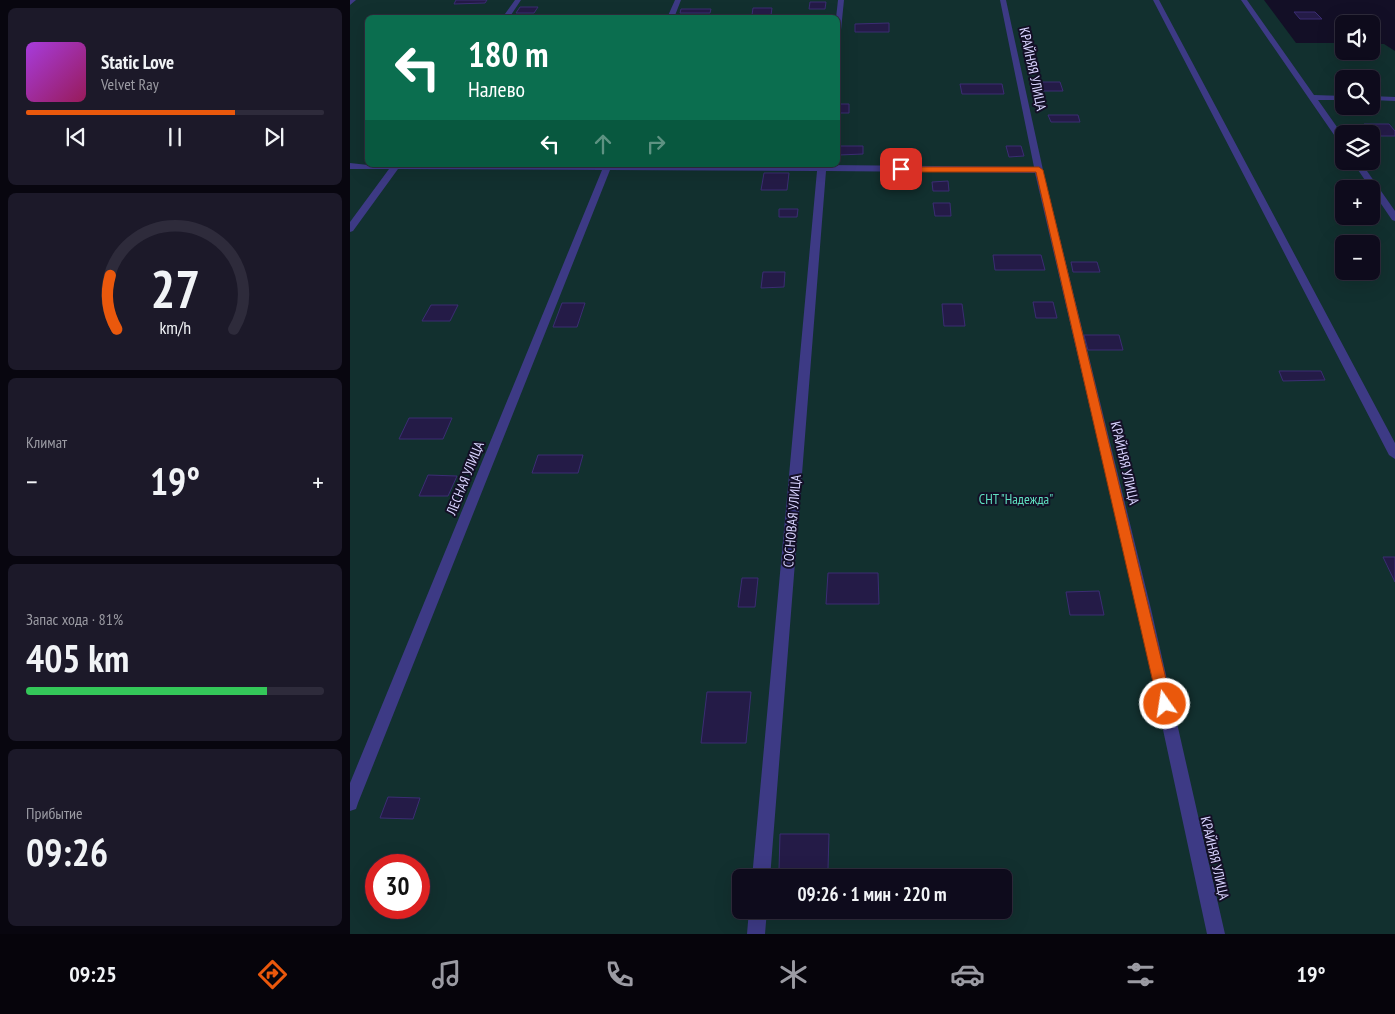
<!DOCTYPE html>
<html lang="ru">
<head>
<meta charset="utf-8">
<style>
  :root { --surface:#0e0b1c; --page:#1c1929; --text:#f1f3f6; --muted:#9b9ba3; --line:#2e2b3b; --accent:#ea580c }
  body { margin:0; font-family:"PT Sans Narrow",sans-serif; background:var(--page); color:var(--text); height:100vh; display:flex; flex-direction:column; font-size:19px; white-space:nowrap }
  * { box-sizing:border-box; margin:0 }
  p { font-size:16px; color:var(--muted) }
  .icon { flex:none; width:28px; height:28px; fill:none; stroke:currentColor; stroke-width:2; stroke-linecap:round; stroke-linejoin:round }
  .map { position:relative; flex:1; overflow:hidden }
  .sheet { display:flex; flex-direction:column; gap:8px; padding:8px; background:#08060f; width:350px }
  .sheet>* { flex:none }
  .guide { position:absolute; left:15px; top:15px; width:475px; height:152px; border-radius:8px; box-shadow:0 5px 20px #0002,0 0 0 1px var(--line); background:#0b6e4f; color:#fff; overflow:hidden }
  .controls { position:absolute; left:985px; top:15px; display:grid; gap:10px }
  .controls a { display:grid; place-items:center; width:45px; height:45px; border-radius:8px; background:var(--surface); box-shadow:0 5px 20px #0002,0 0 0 1px var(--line); font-size:25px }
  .speed { position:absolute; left:15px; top:854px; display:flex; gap:10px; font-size:25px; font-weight:700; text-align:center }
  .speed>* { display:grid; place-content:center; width:65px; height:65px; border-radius:50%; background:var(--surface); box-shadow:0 5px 20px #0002,0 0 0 1px var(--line); line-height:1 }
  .speed .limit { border:8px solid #d22; background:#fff; color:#111 }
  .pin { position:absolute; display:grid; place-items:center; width:42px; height:42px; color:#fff; margin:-21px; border-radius:10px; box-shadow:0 2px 8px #0006 }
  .me { position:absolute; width:55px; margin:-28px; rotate:347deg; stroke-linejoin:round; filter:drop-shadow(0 0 4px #0008) }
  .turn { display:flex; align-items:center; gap:18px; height:105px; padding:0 20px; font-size:22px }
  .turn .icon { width:65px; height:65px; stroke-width:2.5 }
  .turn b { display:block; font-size:35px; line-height:42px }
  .lanes { display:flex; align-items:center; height:48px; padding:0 20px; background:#0003; justify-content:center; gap:25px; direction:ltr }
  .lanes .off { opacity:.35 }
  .big { font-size:38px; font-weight:700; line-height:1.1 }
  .sheet .card { flex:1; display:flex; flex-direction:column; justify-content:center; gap:8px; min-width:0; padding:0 18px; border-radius:8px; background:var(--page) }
  .sheet .dial { align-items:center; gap:0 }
  .dial svg { height:130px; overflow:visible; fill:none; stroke:var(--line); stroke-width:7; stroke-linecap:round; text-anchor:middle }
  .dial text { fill:var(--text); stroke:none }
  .song { display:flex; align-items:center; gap:15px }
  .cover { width:60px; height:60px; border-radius:8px; background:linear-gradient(135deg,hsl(280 70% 55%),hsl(330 70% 35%)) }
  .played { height:5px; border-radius:2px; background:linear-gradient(90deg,var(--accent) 70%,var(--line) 70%) }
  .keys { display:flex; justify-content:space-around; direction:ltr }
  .heat { display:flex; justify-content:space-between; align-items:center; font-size:28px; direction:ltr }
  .charge { height:8px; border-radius:4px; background:linear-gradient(90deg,#34c759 81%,var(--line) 0) }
  .trip { position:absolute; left:382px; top:869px; width:280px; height:50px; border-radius:8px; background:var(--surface); box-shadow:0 5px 20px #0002,0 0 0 1px var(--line); font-weight:700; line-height:50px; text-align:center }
  .dock { display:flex; height:80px; justify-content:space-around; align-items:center; background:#06040b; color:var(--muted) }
  .dock .icon { width:35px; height:35px }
  .dock .selected { color:var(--accent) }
  .dock b { font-size:22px; color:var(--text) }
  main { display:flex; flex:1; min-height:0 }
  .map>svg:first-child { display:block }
  .green { fill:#12302f; fill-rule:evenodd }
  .building { fill:#241b47; stroke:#3b2d73 }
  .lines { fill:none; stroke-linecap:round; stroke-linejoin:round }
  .minor { fill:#3d3a85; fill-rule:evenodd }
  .route { fill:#ea580c; stroke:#983908 }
  .labels { text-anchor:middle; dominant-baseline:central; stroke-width:4; stroke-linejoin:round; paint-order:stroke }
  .street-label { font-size:14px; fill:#d9d4ff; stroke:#130f26 }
  .park-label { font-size:14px; fill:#5fe0c0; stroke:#130f26 }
</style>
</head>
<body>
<main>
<section class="sheet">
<div class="card">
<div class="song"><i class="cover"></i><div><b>Static Love</b><p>Velvet Ray</p></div></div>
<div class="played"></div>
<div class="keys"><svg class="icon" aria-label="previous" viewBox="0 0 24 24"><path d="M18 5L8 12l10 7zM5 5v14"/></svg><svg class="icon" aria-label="pause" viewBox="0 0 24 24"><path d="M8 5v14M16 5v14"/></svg><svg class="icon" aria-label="next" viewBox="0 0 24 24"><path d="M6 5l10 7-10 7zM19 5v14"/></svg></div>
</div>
<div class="card dial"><svg viewBox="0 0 100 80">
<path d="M14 69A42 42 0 1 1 86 69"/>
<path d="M14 69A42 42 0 0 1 10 36" stroke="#ea580c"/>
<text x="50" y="56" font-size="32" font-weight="700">27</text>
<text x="50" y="72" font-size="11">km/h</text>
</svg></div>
<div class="card"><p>Климат</p>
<div class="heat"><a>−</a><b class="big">19°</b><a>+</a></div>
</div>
<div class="card"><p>Запас хода · 81%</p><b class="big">405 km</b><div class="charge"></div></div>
<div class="card"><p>Прибытие</p><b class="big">09:26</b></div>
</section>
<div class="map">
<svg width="1045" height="934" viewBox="0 0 1045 934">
  <rect width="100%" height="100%" fill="#130f26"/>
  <path class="green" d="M0,0H914L946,43H994V51H1021V44H1034L1045,51V934H0ZM18,18H488V165H18ZM994,79H1021V106H994ZM994,134H1021V161H994ZM994,189H1021V216H994ZM994,244H1021V271H994ZM26,865H69V908H26ZM391,878H654V910H391Z"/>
  <path class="building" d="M106,0H137L135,3L104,4Z
    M460,2H476L475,9H459Z
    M170,7H188L184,13H166Z
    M403,8H422L421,15H402Z
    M331,9H361L360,13H330Z
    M944,12H965L972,19H950Z
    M539,23V32H505V24Z
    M686,82H710L713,91H688Z
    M610,84H652L654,94H612Z
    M488,104H499V113H488Z
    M698,115H728L730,122H701Z
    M1014,124H1039L1045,131V136H1023Z
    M489,146H513V154L489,155Z
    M656,146H671L674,156L659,157Z
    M414,173H439L437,190H411Z
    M598,181L599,191H583L582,182Z
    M583,203H600L601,216H585Z
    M429,209H448L447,217H429Z
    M643,255H691L695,270H645Z
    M721,262H747L750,272H723Z
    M413,272H435L434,287L411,288Z
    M683,302H703L707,318H686Z
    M212,303H235L227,327H203Z
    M592,304H612L615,326H594Z
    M81,305H108L100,321H72Z
    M734,335H769L773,350H738Z
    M929,371H971L975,380L933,381Z
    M59,418H102L93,439H49Z
    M188,455H233L228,473H182Z
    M78,475L107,476L98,496H69Z
    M1033,557H1045V582Z
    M478,573H528L529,604H476Z
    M392,578H408L405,607H388Z
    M749,591L754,615H720L716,592Z
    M357,692H401L396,743H351Z
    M38,797L70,798L63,819L30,818Z
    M430,834H479L478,869L429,870Z"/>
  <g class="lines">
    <path class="minor" d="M0,0H6L0,5Z
      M165,0H171L159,18H152Z
      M325,0H331L324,18H317Z
      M488,0H494L491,30L488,32V18H486Z
      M650,0H656L693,170L801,609L875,934H857L787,609L685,173L476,171L420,878H402L467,171L260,170L8,803L6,809L0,811V783L252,170L48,169L3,231L0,232V222L39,169H0V163L18,165H476L684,167Z
      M803,0H809L1045,443V459L1039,455Z
      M891,0H897L964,95L994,96V100H968L994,137V145H991Z
      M1021,96L1045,97V101L1021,100Z
      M1002,161H1010L1045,211V221L1042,220Z
      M399,910H417L415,934H397Z"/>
  </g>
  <path class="route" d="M689,167L693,170L822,704L820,709L815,711L810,709L808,704L686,172H551L547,169L551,167Z"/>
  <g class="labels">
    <g class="street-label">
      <text transform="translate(683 69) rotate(78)">КРАЙНЯЯ УЛИЦА</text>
      <text transform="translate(775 463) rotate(77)">КРАЙНЯЯ УЛИЦА</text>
      <text transform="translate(115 478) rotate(-68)">ЛЕСНАЯ УЛИЦА</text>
      <text transform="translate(442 521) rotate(-85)">СОСНОВАЯ УЛИЦА</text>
      <text transform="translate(865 858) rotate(77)">КРАЙНЯЯ УЛИЦА</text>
    </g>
    <g class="park-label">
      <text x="666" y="499">СНТ "Надежда"</text>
    </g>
  </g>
</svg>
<div class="controls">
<a><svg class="icon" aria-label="sound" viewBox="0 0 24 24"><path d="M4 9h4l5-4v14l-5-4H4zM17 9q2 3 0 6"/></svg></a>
<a><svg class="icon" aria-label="search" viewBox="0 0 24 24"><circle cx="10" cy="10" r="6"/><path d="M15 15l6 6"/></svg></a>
<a><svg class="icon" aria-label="layers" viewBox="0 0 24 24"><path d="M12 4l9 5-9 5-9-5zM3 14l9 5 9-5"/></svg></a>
<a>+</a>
<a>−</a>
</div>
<div class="speed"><div class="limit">30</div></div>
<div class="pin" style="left:551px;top:169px;background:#d93025"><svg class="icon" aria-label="arrive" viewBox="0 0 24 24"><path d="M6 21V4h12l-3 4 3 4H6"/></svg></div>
<svg class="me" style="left:815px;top:704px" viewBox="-20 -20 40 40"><circle r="17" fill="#ea580c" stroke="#fff" stroke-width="3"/><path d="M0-11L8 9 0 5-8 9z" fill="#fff"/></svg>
<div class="trip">09:26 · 1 мин · 220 m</div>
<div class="guide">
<div class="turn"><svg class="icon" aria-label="left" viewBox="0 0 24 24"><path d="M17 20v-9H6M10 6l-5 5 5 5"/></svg><div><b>180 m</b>Налево</div></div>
<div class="lanes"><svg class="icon" aria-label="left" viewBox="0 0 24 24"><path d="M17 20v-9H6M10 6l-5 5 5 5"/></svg><svg class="icon off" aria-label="ahead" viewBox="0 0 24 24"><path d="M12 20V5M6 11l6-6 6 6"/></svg><svg class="icon off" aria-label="right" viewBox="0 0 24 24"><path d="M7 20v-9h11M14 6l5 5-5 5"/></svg></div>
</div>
</div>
</main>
<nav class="dock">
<b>09:25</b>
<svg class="icon selected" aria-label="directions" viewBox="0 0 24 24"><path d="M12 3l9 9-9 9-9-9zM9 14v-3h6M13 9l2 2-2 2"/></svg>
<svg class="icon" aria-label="music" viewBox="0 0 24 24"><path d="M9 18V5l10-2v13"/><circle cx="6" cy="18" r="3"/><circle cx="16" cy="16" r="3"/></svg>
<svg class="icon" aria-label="phone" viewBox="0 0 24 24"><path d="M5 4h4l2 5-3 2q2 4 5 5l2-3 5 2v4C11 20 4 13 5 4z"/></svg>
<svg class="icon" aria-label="climate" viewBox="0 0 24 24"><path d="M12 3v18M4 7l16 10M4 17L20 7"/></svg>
<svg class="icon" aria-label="car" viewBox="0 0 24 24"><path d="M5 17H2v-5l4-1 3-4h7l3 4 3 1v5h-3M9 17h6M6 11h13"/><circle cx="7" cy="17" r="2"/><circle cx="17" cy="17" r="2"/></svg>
<svg class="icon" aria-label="filters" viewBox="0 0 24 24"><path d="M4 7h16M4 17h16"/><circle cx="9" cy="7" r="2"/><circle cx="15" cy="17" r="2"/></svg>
<b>19°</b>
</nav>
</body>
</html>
